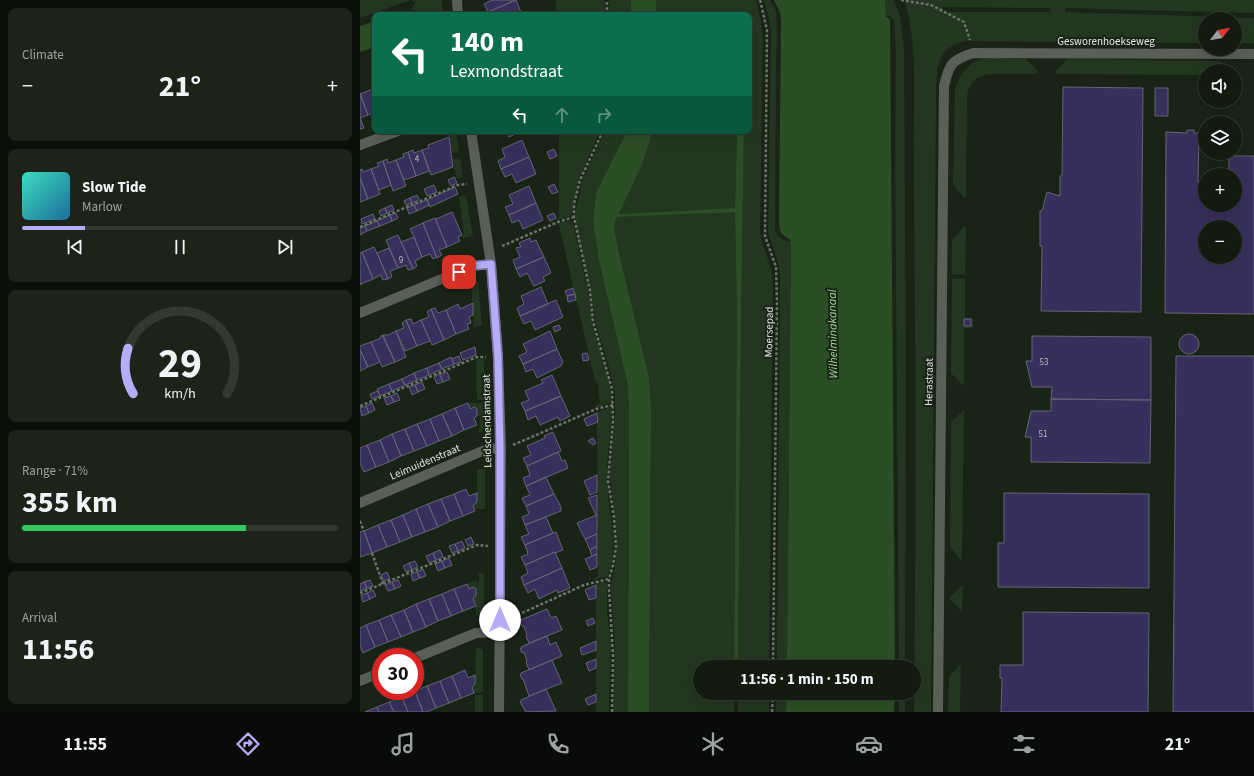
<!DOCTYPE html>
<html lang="en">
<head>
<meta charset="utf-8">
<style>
  :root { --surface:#131b11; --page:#1c241a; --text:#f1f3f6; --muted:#9da19f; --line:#323931; --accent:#b6acf8 }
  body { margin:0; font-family:"Source Sans 3",sans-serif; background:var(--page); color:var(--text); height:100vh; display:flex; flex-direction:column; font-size:15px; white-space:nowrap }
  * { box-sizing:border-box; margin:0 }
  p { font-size:13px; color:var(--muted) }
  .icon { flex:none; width:22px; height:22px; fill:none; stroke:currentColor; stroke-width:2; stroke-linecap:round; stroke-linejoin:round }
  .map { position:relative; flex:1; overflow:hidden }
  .panel { display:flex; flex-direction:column; gap:8px; padding:8px; background:#0a0f09; width:360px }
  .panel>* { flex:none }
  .banner { position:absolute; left:12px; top:12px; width:380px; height:122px; border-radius:8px; box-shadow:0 4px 16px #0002,0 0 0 1px var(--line); background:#0b6e4f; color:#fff; overflow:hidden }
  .needle { width:26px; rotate:59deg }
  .buttons { position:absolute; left:838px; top:12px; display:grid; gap:8px }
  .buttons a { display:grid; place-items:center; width:44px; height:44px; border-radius:50%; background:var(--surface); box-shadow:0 4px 16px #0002,0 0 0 1px var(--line); font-size:20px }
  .speed { position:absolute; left:12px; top:648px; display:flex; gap:8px; font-size:20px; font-weight:700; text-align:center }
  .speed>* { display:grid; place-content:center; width:52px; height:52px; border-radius:50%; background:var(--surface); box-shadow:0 4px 16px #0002,0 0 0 1px var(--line); line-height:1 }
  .speed .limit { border:6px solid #d22; background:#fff; color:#111 }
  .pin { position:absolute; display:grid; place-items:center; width:34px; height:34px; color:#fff; margin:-17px; border-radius:8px; box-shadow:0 2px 6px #0006 }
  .me { position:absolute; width:44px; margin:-22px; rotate:0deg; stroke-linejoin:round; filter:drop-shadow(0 0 3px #0008) }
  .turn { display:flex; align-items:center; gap:14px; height:84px; padding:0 12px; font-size:18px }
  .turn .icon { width:52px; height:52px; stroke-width:2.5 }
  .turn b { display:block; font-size:28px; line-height:34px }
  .lanes { display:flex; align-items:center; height:38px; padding:0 12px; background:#0003; justify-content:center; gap:20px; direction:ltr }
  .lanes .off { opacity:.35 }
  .big { font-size:30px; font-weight:700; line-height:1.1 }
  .panel .tile { flex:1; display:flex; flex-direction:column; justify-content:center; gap:6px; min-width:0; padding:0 14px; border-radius:8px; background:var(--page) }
  .panel .dial { align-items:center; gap:0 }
  .dial svg { height:104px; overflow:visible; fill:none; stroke:var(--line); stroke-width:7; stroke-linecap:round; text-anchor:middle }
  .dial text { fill:var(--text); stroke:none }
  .song { display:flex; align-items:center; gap:12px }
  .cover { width:48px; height:48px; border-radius:6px; background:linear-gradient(135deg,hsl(170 70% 55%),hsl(200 70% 35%)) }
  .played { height:4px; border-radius:2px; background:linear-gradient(90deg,var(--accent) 20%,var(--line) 20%) }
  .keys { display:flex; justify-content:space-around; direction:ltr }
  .heat { display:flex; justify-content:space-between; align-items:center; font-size:22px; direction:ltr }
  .charge { height:6px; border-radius:3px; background:linear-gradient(90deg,#34c759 71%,var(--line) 0) }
  .trip { position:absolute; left:333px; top:660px; width:228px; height:40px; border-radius:20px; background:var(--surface); box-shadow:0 4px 16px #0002,0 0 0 1px var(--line); font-weight:700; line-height:40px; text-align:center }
  .dock { display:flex; height:64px; justify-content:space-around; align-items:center; background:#080b07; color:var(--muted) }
  .dock .icon { width:28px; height:28px }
  .dock .active { color:var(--accent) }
  .dock b { font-size:18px; color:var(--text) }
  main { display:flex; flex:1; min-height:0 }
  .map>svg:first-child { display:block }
  .green { fill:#233720; fill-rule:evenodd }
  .water { fill:#2c4e26 }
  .building { fill:#38305c; stroke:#656375; fill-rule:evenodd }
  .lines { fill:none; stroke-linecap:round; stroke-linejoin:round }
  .path { stroke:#697368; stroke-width:2.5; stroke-dasharray:3 2; stroke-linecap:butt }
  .minor { stroke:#5a5f58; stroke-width:10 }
  .route-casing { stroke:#7670a1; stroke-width:10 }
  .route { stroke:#b6acf8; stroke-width:7 }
  .labels { text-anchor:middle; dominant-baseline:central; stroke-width:4; stroke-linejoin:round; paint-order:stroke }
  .number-label { font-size:9px; fill:#b7babf }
  .street-label { font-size:11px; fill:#e1e8e0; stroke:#192417 }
  .water-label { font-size:12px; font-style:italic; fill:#a1d997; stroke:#192417 }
</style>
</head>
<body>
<main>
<section class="panel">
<div class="tile"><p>Climate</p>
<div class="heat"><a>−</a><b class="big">21°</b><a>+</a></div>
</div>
<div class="tile">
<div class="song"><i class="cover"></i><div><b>Slow Tide</b><p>Marlow</p></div></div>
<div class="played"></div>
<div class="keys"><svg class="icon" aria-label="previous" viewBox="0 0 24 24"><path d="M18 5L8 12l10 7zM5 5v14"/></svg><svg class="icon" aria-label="pause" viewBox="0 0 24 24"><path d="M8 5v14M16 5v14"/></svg><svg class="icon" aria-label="next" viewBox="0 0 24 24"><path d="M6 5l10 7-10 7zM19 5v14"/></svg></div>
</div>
<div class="tile dial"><svg viewBox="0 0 100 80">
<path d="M14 69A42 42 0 1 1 86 69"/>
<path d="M14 69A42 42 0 0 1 10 34" stroke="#b6acf8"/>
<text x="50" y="56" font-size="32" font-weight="700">29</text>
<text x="50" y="72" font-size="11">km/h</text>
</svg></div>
<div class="tile"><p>Range · 71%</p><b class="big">355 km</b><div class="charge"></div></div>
<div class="tile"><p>Arrival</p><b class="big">11:56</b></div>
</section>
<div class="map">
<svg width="894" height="712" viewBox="0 0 894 712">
  <rect width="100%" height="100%" fill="#192417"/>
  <path class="green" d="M0,0H82L83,15H57L56,11L51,9L56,2L51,0L0,18Z
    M196,0H245V15H196Z
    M249,0H271V15H249Z
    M296,0H396L401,22L403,37L400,233L402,242L411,268L413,285L409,667H378L381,321L384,131H389V78L391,35L389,26V15H296Z
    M404,0H410L416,11L417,30L416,72L415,231C419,238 423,240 431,242L427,667H417L420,277L418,262L408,233L411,34L409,20Z
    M525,0H533L540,15L544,48L546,379L545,667H539L535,144L536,49L534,20L529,16H526Z
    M544,0H894V13L705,8V12L894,18V43H875V19H845V43L605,41C575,48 577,71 576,96L571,712H554C556,542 556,373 554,203C554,173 553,143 554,113C554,75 556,37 544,0ZM583,7L690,8V12H583Z
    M631,58L666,59L677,70V74C666,74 656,74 645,74C626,73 610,74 607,97L606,197H604L593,184L595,90C600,72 612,59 631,58Z
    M708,59L859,61L870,71H845V75L697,74L696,70Z
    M88,131H96L99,152L92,153Z
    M199,131H240L218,182L211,216L197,220V218L199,217Z
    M245,131H267L236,193L233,221L239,260L266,377L269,409L268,712H253L255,644L251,587L256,558L257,535L250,476L255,417V394L250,371L235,320L231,291L218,235L215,215L222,181Z
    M293,131H377L375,208L259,214L283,162Z
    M100,158L103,177L95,179L94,177L96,176L93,159Z
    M106,196L113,236L103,238L102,235L104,234L99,197Z
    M375,211L377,313L374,667H340V693H374V712H289L291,409L289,377L258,249C257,240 251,226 256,217Z
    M210,221L213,223L228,291L233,327L250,383L251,402L236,408L235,406L240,403L237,381H235L199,225V223Z
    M604,227H606L605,275L592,274V240Z
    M605,278V318H613V328H604V386L591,373L592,279Z
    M111,280L118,281L122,326L114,327Z
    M116,359H124L125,400H117Z
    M108,403H126V429L119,433L120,416H117V409L114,407L110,409Z
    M249,408L251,410C251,432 247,453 247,474C246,508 262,544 247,577L240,578L234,581L233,579L238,576L237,412Z
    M604,410L602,558L603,560H601L590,547L591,422Z
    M117,469H125V509H114L113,506L117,502Z
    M119,573H124V613L116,616V606L113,598L116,596V589L113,588L109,589L107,584L116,580V583H119Z
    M240,582H247V613L251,643L249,712H236V585L235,584Z
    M601,586H603L602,612L589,598Z
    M116,648L123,649V692L114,693L112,687L115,684Z
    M600,665H601L600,712H588L589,677Z
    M378,693H409V712H378Z
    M416,693H427L426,712H416Z
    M539,693H545V712H539Z
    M115,695H123V712H115Z"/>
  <path class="water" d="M271,0H296V15H271Z
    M414,0H525L526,17L530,19L535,667H427L431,242V240C421,234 420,234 419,223L421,20L420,12Z
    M15,21V47L0,52V26Z
    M267,131H293L283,162L259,214L375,208L377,131H384L381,321L378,667H374L377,313L375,212L257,217C251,225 257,240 258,249L289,377L291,409L289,712H268L269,409L267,382L239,260L233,221L236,193Z
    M427,693H535L534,712H426Z"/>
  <path class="building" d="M132,0H156L128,12L124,4Z
    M156,0L162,15H129L128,12Z
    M703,87L783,88L781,312L681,311L682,246H680V211H682L687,192L700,196V176H702Z
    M795,88H808V116H795Z
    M13,89L15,95V112L8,115L0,94Z
    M0,93L8,115L0,118L4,128L0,129Z
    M827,130H834V133H839L838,182H845V205H875V175H869V156H894V314L805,313L806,132L827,133ZM845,227H875V257H845Z
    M146,131H162L149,137Z
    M89,137L93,167L71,175L62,150L69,148L68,145Z
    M162,140L169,157L141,169L138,161L145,157L142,149Z
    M194,149L197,156L190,159L187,152Z
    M53,150L54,153L62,150L69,171L56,176L48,152Z
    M48,152L56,176L44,180L36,160L44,157L43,154Z
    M169,157L176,174L156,183L152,174L145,177L141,169Z
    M27,159L28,163L36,160L46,186L33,191L23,161Z
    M23,161L31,185L19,190L11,169L19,166L17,163Z
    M2,169L3,172L11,169L20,194L8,199L0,178V170Z
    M94,177L97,183L91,186L88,180Z
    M0,178L8,199L0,202Z
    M194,184L198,192L192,194L188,187Z
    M74,185L77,192L67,196L64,189Z
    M169,186L176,203L149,215L145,207L153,204L149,195Z
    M95,187L98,194L70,207L67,200Z
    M57,195L59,200L52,203L50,198Z
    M50,198L52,203L46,205L44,201Z
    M67,200L69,205L57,211L54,205Z
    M176,203L183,220L163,229L159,220L152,223L149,215Z
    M32,205L34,210L27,213L25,208Z
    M54,205L57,211L49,214L47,208Z
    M25,208L27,213L21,216L19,211Z
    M92,212L102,235L98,237L100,241L87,247L75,218L76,219Z
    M36,213L38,218L32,221L30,215Z
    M194,213L196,218L190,221L187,216Z
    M13,214L15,219L2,224L1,219Z
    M30,215L32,221L20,226L17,221Z
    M75,218L87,247L79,250L82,255L77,258L63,223Z
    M17,221L20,226L7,231L5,226Z
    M63,223L77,258V257L73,259L70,254L62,257L54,237L50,229Z
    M5,226L7,231L0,235V228Z
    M38,235L53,269H52L48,270L46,265L38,268L26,240Z
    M54,237L62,257L55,261L57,266L53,269L41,242Z
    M170,238L171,242L176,240L184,257L156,269L153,260L160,257L156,248L161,247L159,243Z
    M14,247L17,253L28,279L23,280L21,275L13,279L2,252Z
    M29,248L38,268L30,271L32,277L28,279L17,253Z
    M2,252L13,279L1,284V285L0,283V253Z
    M184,257L191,273L183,277L185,281L174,286L167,273L160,277L156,269Z
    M181,287L188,304L160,316L157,308L164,304L161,296Z
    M213,288L215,294L207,296L205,291Z
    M215,294L216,300L208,302L207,296Z
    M196,300L203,317L175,330L171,321L164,324L160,316Z
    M113,303V315L109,317L111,323L107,324L109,329L96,334L86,310L98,304L100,309Z
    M75,308L78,313L86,310L96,334L84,340L71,309Z
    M71,309L84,340L72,345L61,320L69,317L67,312Z
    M51,319L53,324L61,320L70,341L57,346L46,320Z
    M604,319H611V326H604Z
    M46,320L57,346L45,351L36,331L44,328L42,323Z
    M199,325L201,329L195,332L193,327Z
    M36,331L46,357L35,362L23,335H28Z
    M190,331L197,349L163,364L159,356L167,352L163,344Z
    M819 344a10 10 0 1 1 20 0a10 10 0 1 1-20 0Z
    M22,335L35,362L22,367L11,342L19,339Z
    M672,336L791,337V400L691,399L692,387H672L666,361H672Z
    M11,342L20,362L8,367L0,350V346Z
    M115,347L116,355L103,360L100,353Z
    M197,349L203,362L201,366L177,378L173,369L166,372L163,364Z
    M0,350L8,367L0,371Z
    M227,353L229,360L223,361L222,354Z
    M99,356L101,362L94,364L92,359Z
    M816,356H894V712H813Z
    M91,357L94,364L82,369L79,363Z
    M79,363L82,369L69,375L67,368Z
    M67,368L69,375L57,380L54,373Z
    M87,372L90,379L83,382L80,374Z
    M54,373L57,380L45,385L42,379Z
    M80,374L83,382L77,384L74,377Z
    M192,375L201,396L165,411L161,403L169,400L165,391L183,383L181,380Z
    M42,379L45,385L32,391L29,384Z
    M62,382L65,389L58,392L55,385Z
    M29,384L32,391L20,396L17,389Z
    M55,385L58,392L52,395L49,387Z
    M18,391L20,396L12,399L10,394Z
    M37,393L40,400L34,402L31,396Z
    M31,396L34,402L27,405L24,398Z
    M201,396L210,416L200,421L198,417L180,425L176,416L168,420L165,411Z
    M691,399L791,400L790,463L671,462V437H665L671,411H691Z
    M12,403L15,410L9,413L6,406Z
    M108,403L110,409L114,407L117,409V416L114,418L117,425L104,430L95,408Z
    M6,406L9,413L2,416L0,408Z
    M95,408L104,430L92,436L82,414Z
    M237,413L238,422L227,426L224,419Z
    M82,414L92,436L79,441L70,419Z
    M70,419L79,441L67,446L57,424Z
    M57,424L67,446L54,451L45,429Z
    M45,429L54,451L41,456L32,434Z
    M193,432L201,451L167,466L163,458L171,455L167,446L185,438L184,436Z
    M32,434L41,456L29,462L20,440Z
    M233,438L236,443L233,445L228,441Z
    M20,440L29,462L16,467L7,445Z
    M7,445L16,467L4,472L0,463V448Z
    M198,452L202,461L205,460L208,468L166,486L163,478L170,475L167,466Z
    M237,475V492L230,495L224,481Z
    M186,477L194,494L166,506L162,498L170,495L166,486Z
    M106,489L109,496L117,493V502L113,506L115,511L103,516L94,494Z
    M644,493L789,494V588L638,587V543H644Z
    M94,494L103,516L90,521L81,499Z
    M194,494L199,503L201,508V511L165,525L162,517L169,514L166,506Z
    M237,495V515H236L228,498Z
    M81,499L90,521L78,527L68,504Z
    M68,504L78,527L65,532L56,509Z
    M56,509L65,532L52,537L43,515Z
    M43,515L52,537L40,542L31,520Z
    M237,515V534L225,539L217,523Z
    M186,517L193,533L165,545L161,537L169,534L165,525Z
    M31,520L40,542L27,547L18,525Z
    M18,525L27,547L12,553L4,531Z
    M4,531L12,553L0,557V532Z
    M196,532L203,550L195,553V552L165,565L161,557L168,554L165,545Z
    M237,534V546L230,550L225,539Z
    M111,537L114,544L108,546L105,540Z
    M102,541L105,548L98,551L95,544Z
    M95,544L98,551L92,553L89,546Z
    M237,546V554L232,556L230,550Z
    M80,550L83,557L76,560L73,553Z
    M195,552L202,568L164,585L161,577L168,573L165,565Z
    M73,553L76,560L69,563L66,556Z
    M237,554V567L230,570L225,559Z
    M89,558L92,565L85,568L82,561Z
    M55,561L58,567L52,570L49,563Z
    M82,561L85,568L78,571L75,564Z
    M49,563L52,570L46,572L43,566Z
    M202,568L210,588L198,593L197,590L179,599L175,589L168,593L164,585Z
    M63,569L66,576L60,578L57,572Z
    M27,572L30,579L23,581L21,575Z
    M57,572L60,578L53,581L51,574Z
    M10,580L13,586L7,588L4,582Z
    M38,580L41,586L35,589L32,582Z
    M4,582L7,588L0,591V584Z
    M32,582L35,589L28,591L25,585Z
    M107,584L109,589L113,587L116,589V596L113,598L116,606L103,611L94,589Z
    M236,585V598L229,600L225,590Z
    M94,589L103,611L91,616L82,594Z
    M13,590L16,596L10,599L7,593Z
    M7,593L10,599L3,602L1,595Z
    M82,594L91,616L78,621L69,599Z
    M69,599L78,621L66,627L56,604Z
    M56,604L66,627L53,632L44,610Z
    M187,609L191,618L196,616L202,630L169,643L166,636L167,635L164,626H162L160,622L162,621L161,620Z
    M44,610L53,632L41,637L31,615Z
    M663,612L789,613L788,712H641L642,678H640V665H663Z
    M31,615L41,637L28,642L19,620Z
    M233,618L235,623L228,626L226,621Z
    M19,620L28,642L15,647L6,625Z
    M6,625L15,647L3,653L0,646V628Z
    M187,636L190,645L196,642L202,656L169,670L166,662L167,661L164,652L162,653L160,649L162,648L161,647Z
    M236,641V650L222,655L220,648Z
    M236,659V668L229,671L226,663Z
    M192,660L202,683L169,696L163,679H162L160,675L161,674V673Z
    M105,670L108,678L115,675V684L112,687L114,693L101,698L92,676Z
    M92,676L101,698L89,703L80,681Z
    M80,681L89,703L76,708L67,686Z
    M67,686L76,708L67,712H63L55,691Z
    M186,689L196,711L166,712L160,702L161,701V700Z
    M55,691L63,712H48L42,697Z
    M236,694V702L228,705L225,699Z
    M42,697L48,712H34L29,702Z
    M29,702L34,712H19L17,707Z
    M17,707L19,712H5Z"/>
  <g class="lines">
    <path class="path" d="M400,0L407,30L405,236L416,267L417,301L413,667
      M541,0L571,5L604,22L610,40
      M247,15V0
      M243,131L220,180L214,204V217L230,291L233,321L252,389L253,421L248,481L254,517L256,547L253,565L249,579V588L253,655L252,712
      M0,227L98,185L107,184
      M142,246L198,222L214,217
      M0,406L117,357H126
      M153,445L236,409L253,405
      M0,521L4,531
      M12,553L23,584
      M0,593L117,545L128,546
      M153,617L224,585L249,579
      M412,712L413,693"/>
    <path class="minor" d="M97,0L98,15
      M111,131L131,264L138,357L141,448L139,712
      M0,145L38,131
      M0,313L113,266L131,264
      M0,503L127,449L141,448
      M55,658L116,633L140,632
      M0,681L21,672
      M578,712L584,86C589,65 591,60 613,53L894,54"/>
  </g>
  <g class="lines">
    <g class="route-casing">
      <path id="route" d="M99,272L113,266L131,264L138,357L140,448V620"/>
    </g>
    <use href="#route" class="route"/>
  </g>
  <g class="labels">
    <g class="number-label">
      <text x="57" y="159">4</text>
      <text x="41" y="260">9</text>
      <text x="684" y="362">53</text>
      <text x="683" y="434">51</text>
    </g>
    <g class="street-label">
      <text x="746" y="41">Gesworenhoekseweg</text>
      <text transform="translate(409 332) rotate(-89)">Moersepad</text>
      <text transform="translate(569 382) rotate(-89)">Herastraat</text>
      <text transform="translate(127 421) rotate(-91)">Leidschendamstraat</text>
      <text transform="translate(65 462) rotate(-23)">Leimuidenstraat</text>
    </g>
    <g class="water-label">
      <text transform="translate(473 334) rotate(-91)">Wilhelminakanaal</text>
    </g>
  </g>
</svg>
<div class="buttons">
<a><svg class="needle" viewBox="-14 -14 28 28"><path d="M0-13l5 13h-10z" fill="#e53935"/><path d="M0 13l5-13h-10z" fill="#9da19f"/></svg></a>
<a><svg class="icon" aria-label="sound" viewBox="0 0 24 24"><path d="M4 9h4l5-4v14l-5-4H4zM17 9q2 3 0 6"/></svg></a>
<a><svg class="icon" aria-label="layers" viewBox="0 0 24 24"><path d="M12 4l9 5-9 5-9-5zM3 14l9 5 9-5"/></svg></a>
<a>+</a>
<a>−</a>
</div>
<div class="speed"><div class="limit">30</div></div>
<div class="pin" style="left:99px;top:272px;background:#d93025"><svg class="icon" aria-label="arrive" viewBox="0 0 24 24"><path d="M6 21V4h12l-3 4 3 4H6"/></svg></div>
<svg class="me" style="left:140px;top:620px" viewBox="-20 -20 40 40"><circle r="19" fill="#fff"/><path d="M0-13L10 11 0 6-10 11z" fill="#b6acf8"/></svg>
<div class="trip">11:56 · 1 min · 150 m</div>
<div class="banner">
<div class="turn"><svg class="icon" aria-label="left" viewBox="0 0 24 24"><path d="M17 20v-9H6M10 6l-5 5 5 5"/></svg><div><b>140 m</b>Lexmondstraat</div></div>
<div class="lanes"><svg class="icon" aria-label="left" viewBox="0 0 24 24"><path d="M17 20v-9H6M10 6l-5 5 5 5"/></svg><svg class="icon off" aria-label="ahead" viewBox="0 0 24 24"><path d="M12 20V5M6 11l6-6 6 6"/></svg><svg class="icon off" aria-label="right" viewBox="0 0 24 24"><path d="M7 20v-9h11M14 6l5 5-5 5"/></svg></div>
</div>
</div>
</main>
<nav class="dock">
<b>11:55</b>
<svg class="icon active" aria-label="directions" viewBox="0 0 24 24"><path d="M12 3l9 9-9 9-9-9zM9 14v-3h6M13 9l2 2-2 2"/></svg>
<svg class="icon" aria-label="music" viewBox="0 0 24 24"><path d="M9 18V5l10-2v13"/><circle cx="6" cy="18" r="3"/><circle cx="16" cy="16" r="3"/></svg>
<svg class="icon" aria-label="phone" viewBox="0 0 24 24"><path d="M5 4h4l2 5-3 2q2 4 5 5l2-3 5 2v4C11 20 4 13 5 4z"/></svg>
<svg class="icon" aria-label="climate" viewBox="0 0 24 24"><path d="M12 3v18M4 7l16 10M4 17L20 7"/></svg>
<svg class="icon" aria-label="car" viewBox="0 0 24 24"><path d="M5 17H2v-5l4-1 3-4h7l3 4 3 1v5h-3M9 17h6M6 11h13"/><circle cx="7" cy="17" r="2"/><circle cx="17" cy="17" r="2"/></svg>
<svg class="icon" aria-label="filters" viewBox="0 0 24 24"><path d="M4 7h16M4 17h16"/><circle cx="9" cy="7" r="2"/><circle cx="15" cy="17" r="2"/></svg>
<b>21°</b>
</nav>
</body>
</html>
